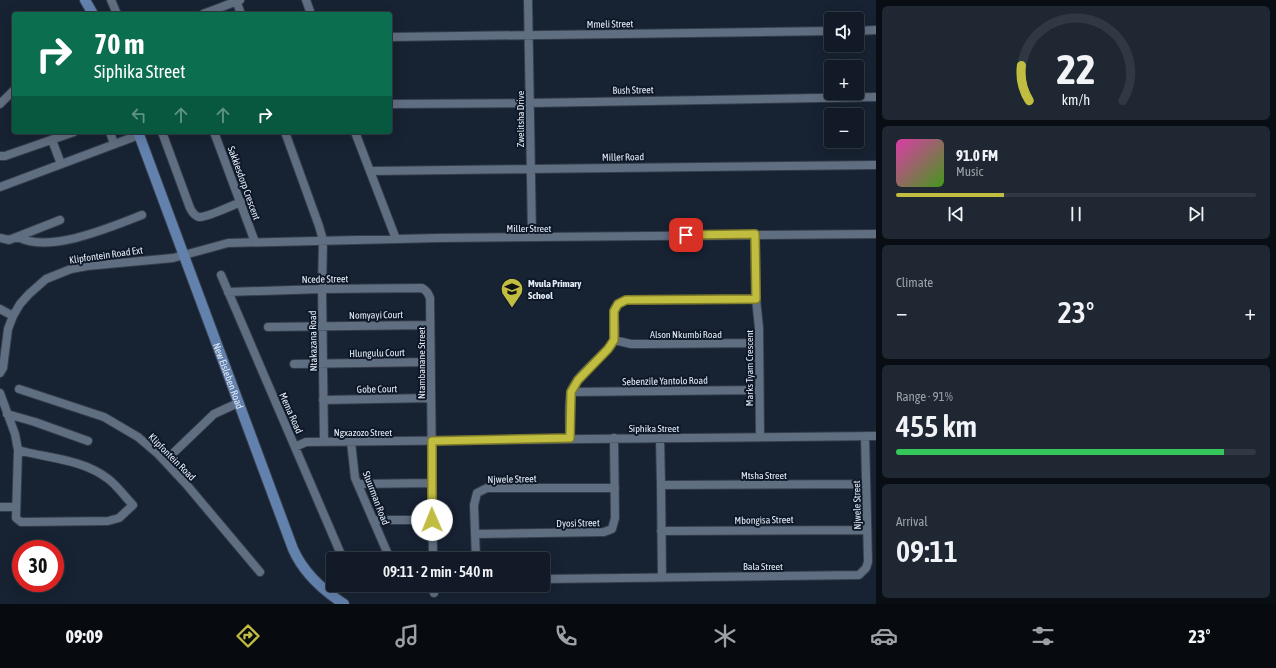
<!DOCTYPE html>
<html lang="en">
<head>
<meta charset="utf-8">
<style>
  :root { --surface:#111a26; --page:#1e2732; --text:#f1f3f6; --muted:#9ca1a7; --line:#303843; --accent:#c1bd40 }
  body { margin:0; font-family:"Asap Condensed",sans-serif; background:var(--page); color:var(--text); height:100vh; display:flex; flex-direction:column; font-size:15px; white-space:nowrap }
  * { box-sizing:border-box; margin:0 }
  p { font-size:13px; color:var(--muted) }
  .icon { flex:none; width:22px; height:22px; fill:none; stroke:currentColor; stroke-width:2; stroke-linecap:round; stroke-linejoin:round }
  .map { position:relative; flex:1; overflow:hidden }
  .drawer { display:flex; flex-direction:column; gap:6px; padding:6px; background:#090e15; width:400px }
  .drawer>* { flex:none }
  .top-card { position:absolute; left:12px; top:12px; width:380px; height:122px; border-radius:4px; box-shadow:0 4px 16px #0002,0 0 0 1px var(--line); background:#0b6e4f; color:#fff; overflow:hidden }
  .controls { position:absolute; left:824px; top:12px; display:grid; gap:8px }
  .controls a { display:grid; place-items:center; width:40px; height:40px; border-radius:4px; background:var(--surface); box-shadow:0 4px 16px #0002,0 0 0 1px var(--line); font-size:20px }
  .speed { position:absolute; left:12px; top:540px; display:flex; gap:8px; font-size:20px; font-weight:700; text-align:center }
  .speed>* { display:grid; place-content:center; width:52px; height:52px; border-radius:50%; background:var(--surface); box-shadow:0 4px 16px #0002,0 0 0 1px var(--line); line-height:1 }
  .speed .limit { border:6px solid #d22; background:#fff; color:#111 }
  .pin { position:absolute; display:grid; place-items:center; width:34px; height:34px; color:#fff; margin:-17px; border-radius:8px; box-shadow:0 2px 6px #0006 }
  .me { position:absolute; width:44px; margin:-22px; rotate:359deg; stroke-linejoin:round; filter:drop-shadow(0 0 3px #0008) }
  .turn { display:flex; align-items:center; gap:14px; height:84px; padding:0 16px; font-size:18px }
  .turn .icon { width:52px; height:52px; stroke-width:2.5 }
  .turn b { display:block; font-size:28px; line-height:34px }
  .lanes { display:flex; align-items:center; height:38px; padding:0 16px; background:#0003; justify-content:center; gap:20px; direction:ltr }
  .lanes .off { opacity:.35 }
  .big { font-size:30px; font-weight:600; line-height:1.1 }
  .drawer .tile { flex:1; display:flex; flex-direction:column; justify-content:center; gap:6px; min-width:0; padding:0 14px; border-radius:6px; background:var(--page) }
  .drawer .dial { align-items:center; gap:0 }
  .dial svg { height:104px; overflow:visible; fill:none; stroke:var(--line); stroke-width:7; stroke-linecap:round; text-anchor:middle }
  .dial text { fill:var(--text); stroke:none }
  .song { display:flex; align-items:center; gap:12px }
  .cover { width:48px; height:48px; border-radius:6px; background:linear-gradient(135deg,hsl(320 70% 55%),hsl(100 70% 35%)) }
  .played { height:4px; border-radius:2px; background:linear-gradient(90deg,var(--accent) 30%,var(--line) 30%) }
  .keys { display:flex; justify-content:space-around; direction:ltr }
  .heat { display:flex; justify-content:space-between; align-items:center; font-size:22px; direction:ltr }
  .charge { height:6px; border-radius:3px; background:linear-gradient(90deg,#34c759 91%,var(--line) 0) }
  .trip { position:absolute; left:326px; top:552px; width:224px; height:40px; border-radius:4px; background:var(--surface); box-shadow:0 4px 16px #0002,0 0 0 1px var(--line); font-weight:600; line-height:40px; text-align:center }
  .menu { display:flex; height:64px; justify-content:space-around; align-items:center; background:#070a0f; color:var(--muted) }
  .menu .icon { width:28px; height:28px }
  .menu .active { color:var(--accent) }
  .menu b { font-size:18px; color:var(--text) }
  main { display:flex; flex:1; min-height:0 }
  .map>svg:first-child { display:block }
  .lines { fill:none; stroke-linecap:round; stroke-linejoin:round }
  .minor-casing { stroke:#343c4a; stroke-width:10 }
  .major-casing { stroke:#343c4a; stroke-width:12 }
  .minor { stroke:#606e81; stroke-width:8 }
  .major { stroke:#6281ad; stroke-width:10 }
  .route-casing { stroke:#7d7b2a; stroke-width:10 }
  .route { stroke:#c1bd40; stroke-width:7 }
  .labels { text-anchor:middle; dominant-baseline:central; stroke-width:4; stroke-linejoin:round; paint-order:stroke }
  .street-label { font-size:10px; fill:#e3ebf6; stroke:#0e1828 }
  .poi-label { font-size:10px; font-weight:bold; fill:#e3ebf6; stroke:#0e1828; text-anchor:start }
</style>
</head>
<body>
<main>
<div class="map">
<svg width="876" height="604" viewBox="0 0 876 604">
  <rect width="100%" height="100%" fill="#172232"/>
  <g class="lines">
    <g class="minor-casing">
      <path id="minor" d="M111,0L117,14
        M236,0L241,14
        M306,0L311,14
        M528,0L532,237
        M203,14L240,0
        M857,31L876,30
        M390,37L831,31
        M0,104L14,90
        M390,104L530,103L876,97
        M110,132L114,144
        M162,132L190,208C192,212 195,216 199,217C206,218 233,205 241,202
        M214,132L255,242
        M285,132L319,226L323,240L322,289L324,442
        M355,132L396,239
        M52,140L61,164
        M0,156H5L74,132
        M370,171L876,165
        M0,187L139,135
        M755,234L756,299L759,328L760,437
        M18,237C49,254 111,227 142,215
        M0,238L9,240L60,220
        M221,275L343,559
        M228,292L322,289L422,288C427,291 428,293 430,298L433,559
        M0,309L13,316
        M268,327L430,325
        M614,340L631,344H644L758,343
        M294,364L431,362
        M0,373L3,368L8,329L13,316L20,304L29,294L46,279L71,269L87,266L173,258L228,243L438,238L876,234
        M19,389L104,417L138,437L158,454L186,484L260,572
        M571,392L759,390
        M0,393L15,434L18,450C46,458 82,459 107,478C117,485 124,496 133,505L119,518L108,521L21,522L16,518L18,450
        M323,400L431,398
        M7,414L35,422L88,441
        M570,438C570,425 568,405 571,392C575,378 595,362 605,352C608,349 613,344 614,340C619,325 605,306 626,300L756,299
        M660,438L661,485L662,577
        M351,442L355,478L390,559
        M295,447L306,442L876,436
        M165,461L214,414L238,403
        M358,484L432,483
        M661,485L866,484
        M0,507H16
        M373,520H432
        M661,531L867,530
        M475,534L604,532L612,529L615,518L614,438
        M476,559L474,505L477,493L487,488H615
        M543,579L859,575L866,568L868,562L865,436
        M433,585L434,593"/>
    </g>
    <g class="major-casing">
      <g id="major">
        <path d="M85,0L93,14"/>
        <path id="s1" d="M138,132L293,549C303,572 324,591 344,604"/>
      </g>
    </g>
    <use href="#minor" class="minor"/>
    <use href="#major" class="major"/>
  </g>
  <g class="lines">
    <g class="route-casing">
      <path id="route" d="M432,520V441L570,438L571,392L578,380L608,349L614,340V311L618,304L626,300L756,299L755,234L686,235"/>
    </g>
    <use href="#route" class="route"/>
  </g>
  <defs>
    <g id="school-pin" transform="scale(1.15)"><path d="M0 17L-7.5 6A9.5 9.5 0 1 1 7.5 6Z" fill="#c1bd40" stroke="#0e1828"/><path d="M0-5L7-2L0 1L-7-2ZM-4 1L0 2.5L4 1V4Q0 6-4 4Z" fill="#111"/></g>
  </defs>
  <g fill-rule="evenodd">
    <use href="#school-pin" x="512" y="289"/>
  </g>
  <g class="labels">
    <g class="street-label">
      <text transform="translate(610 24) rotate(-1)">Mmeli Street</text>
      <text transform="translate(633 90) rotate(-1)">Bush Street</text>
      <text transform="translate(520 119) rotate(-90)">Zwelitsha Drive</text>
      <text transform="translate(623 157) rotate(-1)">Miller Road</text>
      <text transform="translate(244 183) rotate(70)">Sakkiesdorp Crescent</text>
      <text x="529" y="228">Miller Street</text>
      <text transform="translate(106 255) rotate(-8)">Klipfontein Road Ext</text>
      <text transform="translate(325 279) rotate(-1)">Ncede Street</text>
      <text transform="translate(376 315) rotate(-1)">Nomyayi Court</text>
      <text x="686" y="334">Alson Nkumbi Road</text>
      <text transform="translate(313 341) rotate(-91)">Ntakazana Road</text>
      <text transform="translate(377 353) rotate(-1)">Hlungulu Court</text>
      <text transform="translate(421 363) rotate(-90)">Ntambanane Street</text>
      <text transform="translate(749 368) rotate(-90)">Marks Tyam Crescent</text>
      <text stroke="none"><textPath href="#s1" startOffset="260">New Eisleben Road</textPath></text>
      <text transform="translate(665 381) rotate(-1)">Sebenzile Yantolo Road</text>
      <text transform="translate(377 389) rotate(-1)">Gobe Court</text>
      <text transform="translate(291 413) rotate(66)">Mema Road</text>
      <text x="654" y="428">Siphika Street</text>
      <text x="363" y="432">Ngxazozo Street</text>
      <text transform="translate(172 457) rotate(45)">Klipfontein Road</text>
      <text x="764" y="475">Mtsha Street</text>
      <text transform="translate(512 479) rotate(-1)">Njwele Street</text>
      <text transform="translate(376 498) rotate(69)">Stuurman Road</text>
      <text transform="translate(857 505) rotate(-91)">Njwele Street</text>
      <text transform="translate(764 520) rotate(-1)">Mbongisa Street</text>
      <text transform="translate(578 523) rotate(-1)">Dyosi Street</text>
      <text x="763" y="566">Bala Street</text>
    </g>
    <g class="poi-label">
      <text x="528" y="283">Mvula Primary<tspan x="528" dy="12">School</tspan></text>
    </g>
  </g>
</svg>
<div class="controls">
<a><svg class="icon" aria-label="sound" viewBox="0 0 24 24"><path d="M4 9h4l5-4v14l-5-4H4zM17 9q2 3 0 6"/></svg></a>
<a>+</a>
<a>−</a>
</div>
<div class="speed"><div class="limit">30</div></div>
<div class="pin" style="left:686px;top:235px;background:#d93025"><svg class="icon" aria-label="arrive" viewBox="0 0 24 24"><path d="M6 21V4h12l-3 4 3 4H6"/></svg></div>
<svg class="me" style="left:432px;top:520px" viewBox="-20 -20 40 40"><circle r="19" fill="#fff"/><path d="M0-13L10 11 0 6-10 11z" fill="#c1bd40"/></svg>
<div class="trip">09:11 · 2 min · 540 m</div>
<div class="top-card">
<div class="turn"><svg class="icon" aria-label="right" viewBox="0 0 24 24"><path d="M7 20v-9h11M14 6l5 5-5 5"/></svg><div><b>70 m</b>Siphika Street</div></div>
<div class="lanes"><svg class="icon off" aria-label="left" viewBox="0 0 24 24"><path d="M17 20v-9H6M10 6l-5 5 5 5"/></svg><svg class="icon off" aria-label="ahead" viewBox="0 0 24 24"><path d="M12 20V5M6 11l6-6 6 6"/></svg><svg class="icon off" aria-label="ahead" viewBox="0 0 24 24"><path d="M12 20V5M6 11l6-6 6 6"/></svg><svg class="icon" aria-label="right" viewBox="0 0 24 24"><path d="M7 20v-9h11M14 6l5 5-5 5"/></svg></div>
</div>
</div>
<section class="drawer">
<div class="tile dial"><svg viewBox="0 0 100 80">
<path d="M14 69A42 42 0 1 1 86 69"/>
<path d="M14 69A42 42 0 0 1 8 42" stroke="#c1bd40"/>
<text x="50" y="56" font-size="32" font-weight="700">22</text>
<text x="50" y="72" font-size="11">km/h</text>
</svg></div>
<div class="tile">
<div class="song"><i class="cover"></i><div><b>91.0 FM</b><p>Music</p></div></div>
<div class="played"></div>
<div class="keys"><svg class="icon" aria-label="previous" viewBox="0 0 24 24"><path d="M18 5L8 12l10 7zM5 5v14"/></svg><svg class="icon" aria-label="pause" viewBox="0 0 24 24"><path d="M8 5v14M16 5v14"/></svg><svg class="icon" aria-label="next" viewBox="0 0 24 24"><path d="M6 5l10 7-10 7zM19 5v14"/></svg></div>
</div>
<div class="tile"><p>Climate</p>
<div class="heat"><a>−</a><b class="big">23°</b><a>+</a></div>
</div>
<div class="tile"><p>Range · 91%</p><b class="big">455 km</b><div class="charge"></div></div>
<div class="tile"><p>Arrival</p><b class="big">09:11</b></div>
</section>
</main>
<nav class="menu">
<b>09:09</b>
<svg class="icon active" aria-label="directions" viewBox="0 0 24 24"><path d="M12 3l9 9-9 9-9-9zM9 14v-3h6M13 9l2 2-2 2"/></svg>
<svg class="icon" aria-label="music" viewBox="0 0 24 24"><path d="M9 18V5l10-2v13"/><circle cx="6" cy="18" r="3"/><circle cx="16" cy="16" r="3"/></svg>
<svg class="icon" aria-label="phone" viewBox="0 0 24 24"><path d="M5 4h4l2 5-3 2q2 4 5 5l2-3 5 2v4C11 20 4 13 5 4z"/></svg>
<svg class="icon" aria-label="climate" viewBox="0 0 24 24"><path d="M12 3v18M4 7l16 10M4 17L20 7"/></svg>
<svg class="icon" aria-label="car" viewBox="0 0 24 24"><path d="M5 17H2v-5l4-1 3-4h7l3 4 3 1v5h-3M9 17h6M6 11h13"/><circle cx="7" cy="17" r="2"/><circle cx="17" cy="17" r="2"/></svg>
<svg class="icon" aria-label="filters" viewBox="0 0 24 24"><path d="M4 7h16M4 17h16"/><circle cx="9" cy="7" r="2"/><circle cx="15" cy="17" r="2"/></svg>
<b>23°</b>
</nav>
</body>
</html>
